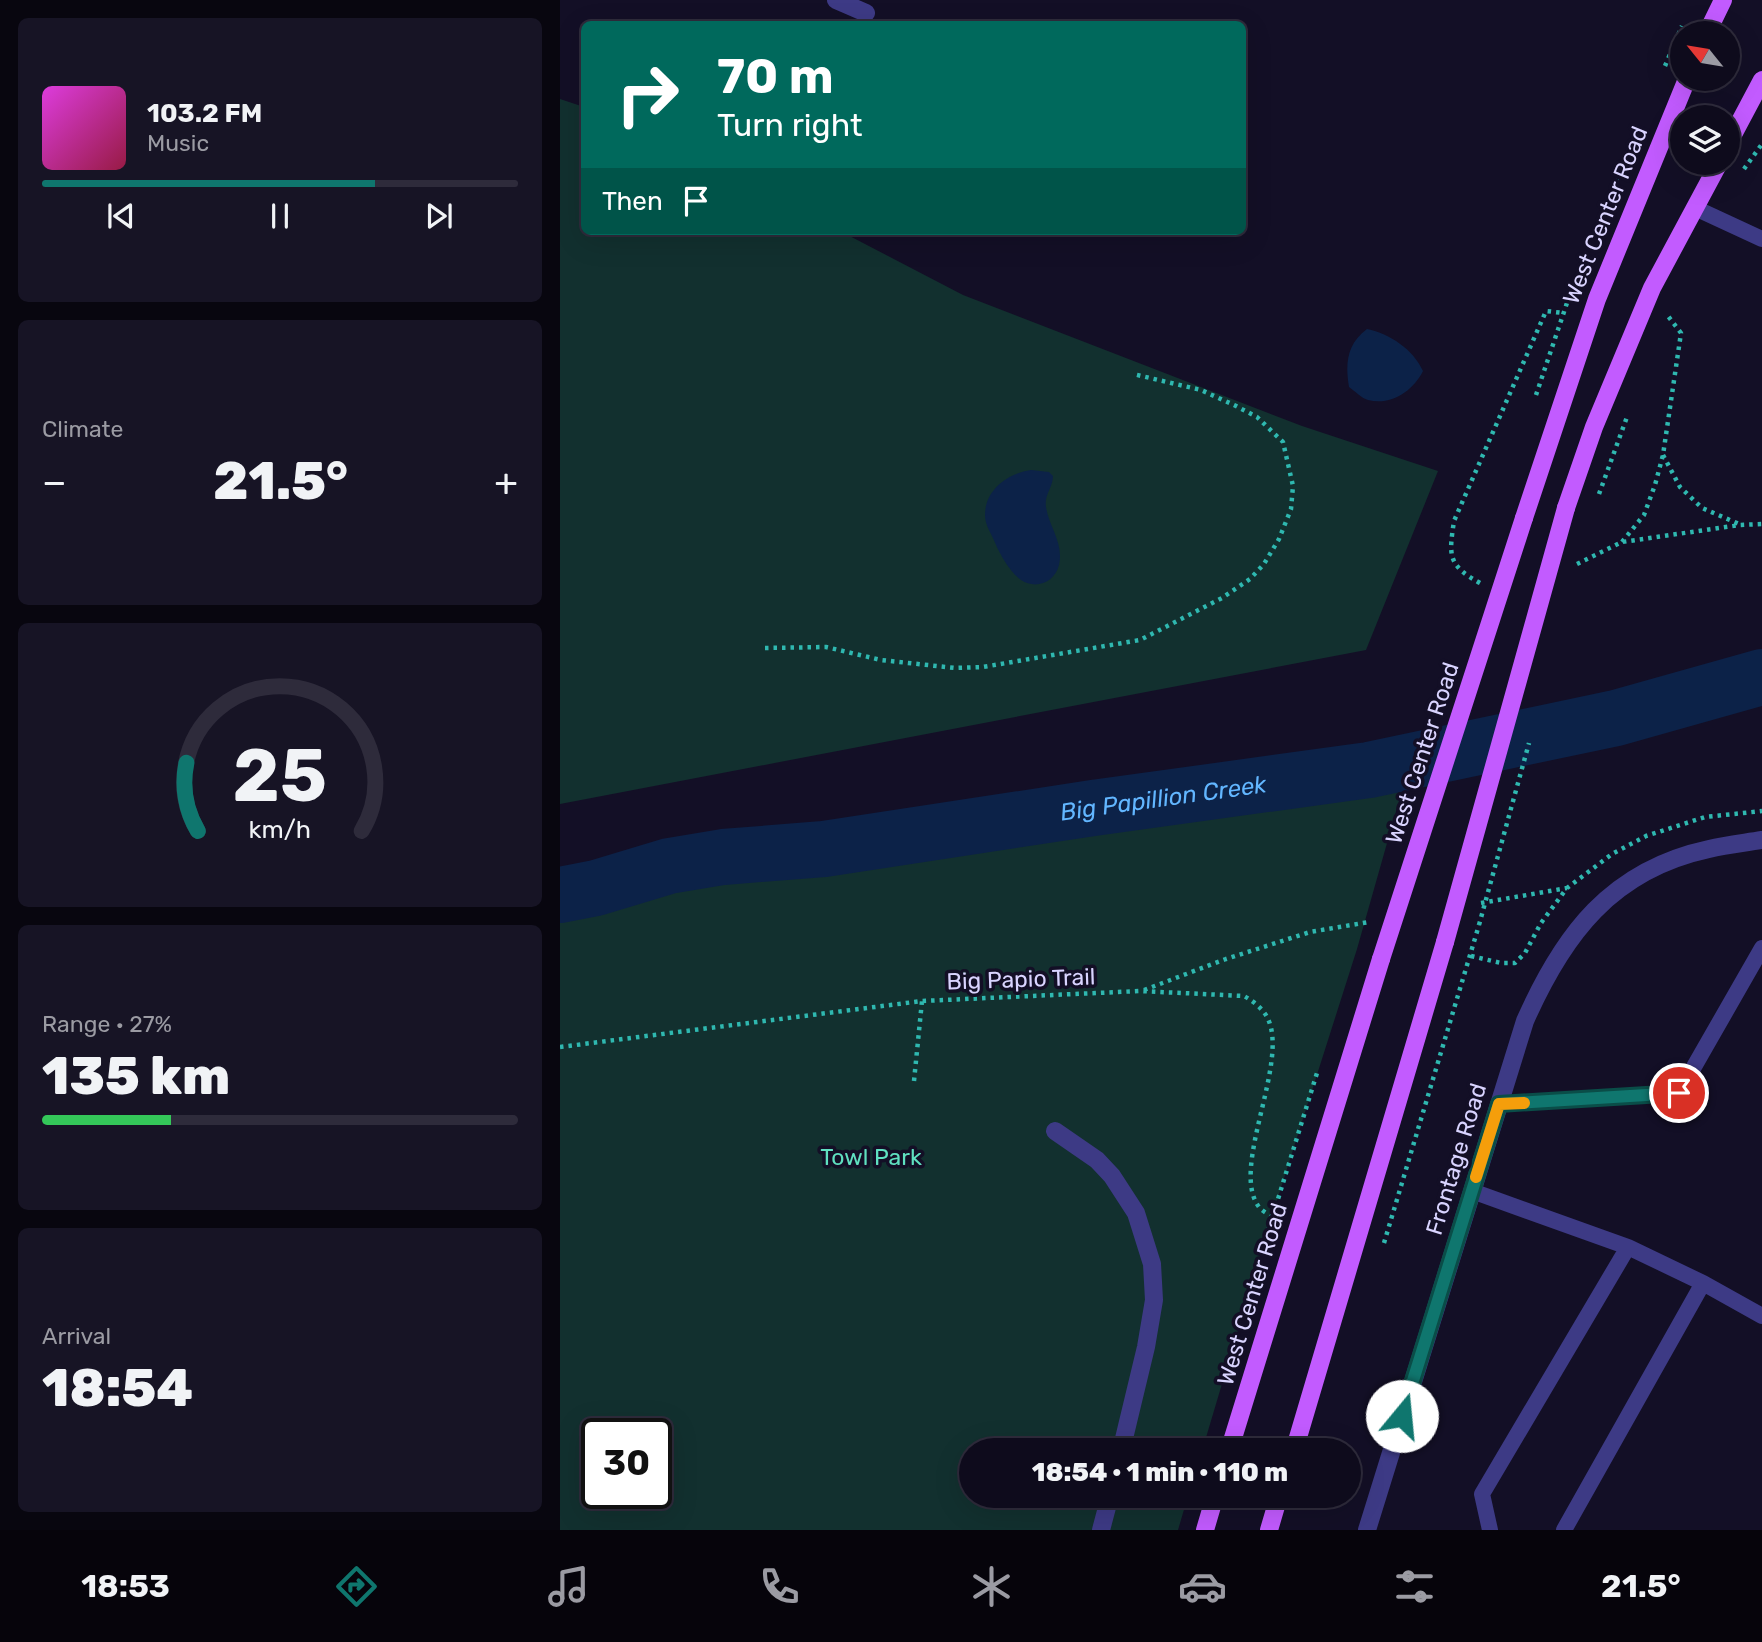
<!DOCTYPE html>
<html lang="en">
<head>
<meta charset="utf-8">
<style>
  :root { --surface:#0e0b1c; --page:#171425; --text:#f1f3f6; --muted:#9b9ba3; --line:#2e2b3b; --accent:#0f766e }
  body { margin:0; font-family:Rubik,sans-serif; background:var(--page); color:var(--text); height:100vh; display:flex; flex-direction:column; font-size:26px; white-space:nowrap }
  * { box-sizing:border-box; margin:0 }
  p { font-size:23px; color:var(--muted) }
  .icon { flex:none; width:38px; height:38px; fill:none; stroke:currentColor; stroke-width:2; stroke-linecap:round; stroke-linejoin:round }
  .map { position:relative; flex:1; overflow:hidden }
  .side { display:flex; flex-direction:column; gap:18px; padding:18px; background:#08060f; width:560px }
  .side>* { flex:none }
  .guide { position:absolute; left:21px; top:21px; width:665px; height:214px; border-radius:10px; box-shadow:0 7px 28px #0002,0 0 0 2px var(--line); background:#00695c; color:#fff; overflow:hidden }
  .needle { width:46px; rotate:300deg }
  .buttons { position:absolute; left:1110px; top:21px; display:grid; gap:14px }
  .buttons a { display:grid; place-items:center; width:70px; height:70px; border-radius:50%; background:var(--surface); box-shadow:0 7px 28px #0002,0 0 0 2px var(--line); font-size:35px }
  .speed { position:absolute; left:21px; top:1418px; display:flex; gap:14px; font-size:35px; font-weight:700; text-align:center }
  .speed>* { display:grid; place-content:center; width:91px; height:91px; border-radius:50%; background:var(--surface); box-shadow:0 7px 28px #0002,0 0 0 2px var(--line); line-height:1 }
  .speed .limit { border:4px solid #111; border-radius:10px; background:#fff; color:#111 }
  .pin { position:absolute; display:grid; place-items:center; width:60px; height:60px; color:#fff; margin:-30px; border:4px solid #fff; border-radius:50%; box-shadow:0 2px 7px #0007 }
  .me { position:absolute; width:77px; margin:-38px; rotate:17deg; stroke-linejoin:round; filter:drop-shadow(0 0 5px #0008) }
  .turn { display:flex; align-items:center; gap:24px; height:147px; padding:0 21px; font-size:32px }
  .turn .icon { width:91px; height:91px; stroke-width:2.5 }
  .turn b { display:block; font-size:49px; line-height:60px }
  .then { display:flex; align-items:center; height:66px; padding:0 21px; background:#0003; gap:14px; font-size:26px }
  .big { font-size:52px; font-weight:800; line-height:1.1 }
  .side .widget { flex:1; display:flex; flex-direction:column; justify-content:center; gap:10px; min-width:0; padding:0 24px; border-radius:10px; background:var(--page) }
  .side .dial { align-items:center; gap:0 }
  .dial svg { height:182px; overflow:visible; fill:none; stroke:var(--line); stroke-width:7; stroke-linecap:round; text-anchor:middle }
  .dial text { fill:var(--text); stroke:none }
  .song { display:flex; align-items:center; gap:21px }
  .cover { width:84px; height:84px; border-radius:10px; background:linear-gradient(135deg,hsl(300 70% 55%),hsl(340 70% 35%)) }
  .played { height:7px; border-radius:4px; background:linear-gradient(90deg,var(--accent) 70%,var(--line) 70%) }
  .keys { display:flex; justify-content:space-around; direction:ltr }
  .heat { display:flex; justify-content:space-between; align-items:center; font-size:38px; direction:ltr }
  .charge { height:10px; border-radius:5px; background:linear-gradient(90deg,#34c759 27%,var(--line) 0) }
  .trip { position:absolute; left:399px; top:1438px; width:402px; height:70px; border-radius:35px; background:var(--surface); box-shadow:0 7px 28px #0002,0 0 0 2px var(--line); font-weight:800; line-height:70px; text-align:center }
  .tabs { display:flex; height:112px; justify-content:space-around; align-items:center; background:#06040b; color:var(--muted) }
  .tabs .icon { width:49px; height:49px }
  .tabs .on { color:var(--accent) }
  .tabs b { font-size:32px; color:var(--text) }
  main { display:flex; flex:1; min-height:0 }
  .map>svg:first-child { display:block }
  .green { fill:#12302f; fill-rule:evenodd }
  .water { fill:#0c2248 }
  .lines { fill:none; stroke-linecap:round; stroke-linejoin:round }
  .river { stroke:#0c2248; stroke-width:56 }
  .path { stroke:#2fb8b0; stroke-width:4.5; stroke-dasharray:3.5 5; stroke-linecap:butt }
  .service { stroke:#3d3a85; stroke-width:16 }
  .minor { stroke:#3d3a85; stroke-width:18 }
  .primary { stroke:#c25bff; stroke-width:18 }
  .path-bridge { stroke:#2fb8b0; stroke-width:4.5; stroke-dasharray:3.5 5; stroke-linecap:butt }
  .primary-bridge { stroke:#c25bff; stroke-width:18 }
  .route-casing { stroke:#0a4d48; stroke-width:18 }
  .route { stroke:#0f766e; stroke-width:12 }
  .slow { stroke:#f59e0b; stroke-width:12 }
  .labels { text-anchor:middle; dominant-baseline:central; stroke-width:7; stroke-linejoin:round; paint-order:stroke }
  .street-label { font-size:23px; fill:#d9d4ff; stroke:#130f26 }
  .park-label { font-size:23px; fill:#5fe0c0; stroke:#130f26 }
  .water-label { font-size:24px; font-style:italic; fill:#62b6ff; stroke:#130f26 }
</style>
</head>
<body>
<main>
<section class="side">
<div class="widget">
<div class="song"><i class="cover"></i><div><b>103.2 FM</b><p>Music</p></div></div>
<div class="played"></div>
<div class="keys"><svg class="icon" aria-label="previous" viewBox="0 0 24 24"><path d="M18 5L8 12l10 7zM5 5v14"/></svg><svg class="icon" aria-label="pause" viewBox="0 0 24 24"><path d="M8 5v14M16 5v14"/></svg><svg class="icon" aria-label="next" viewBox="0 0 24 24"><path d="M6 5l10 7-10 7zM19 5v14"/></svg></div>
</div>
<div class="widget"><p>Climate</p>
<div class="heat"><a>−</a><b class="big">21.5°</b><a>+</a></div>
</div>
<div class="widget dial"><svg viewBox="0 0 100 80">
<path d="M14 69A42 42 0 1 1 86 69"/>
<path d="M14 69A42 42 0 0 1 9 39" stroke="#0f766e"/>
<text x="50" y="56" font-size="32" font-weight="700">25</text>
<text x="50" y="72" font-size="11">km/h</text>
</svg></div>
<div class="widget"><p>Range · 27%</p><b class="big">135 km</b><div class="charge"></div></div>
<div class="widget"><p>Arrival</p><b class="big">18:54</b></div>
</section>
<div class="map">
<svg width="1202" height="1530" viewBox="0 0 1202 1530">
  <rect width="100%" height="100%" fill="#130f26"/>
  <path class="green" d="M0,99L24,107V231H280L403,295L742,426L878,471L806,650L0,804Z
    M850,762L797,949L712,1216L642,1451H411V1496H628L618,1530H0V895L36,888L109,866L163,857L264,849L533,808L809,770ZM37,1433H96V1493H37Z"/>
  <path class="water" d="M807,329C830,334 853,349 863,371C853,391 831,406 808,400C801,398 795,391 789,387C785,363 787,344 807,329Z
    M471,470L489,472L493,476C493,487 484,495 486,507C489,527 504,543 499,565C495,582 476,590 461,580C450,572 441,556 436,545C432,534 425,526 425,515C425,489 449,473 471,470Z"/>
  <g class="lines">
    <path class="river" id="s1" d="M0,895L36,888L109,866L163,857L264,849L533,808L809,770L1056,718L1202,677"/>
    <path class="path" d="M1105,66L1122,26
      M1184,169L1202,144
      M1033,237L1071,145
      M976,395L1010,294
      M1103,455L1120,487L1142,508L1179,524
      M1039,494L1067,417
      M1062,542L1084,515L1095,485L1103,455L1121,333L1108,316
      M1017,564L1062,542L1180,525L1202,524
      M920,583C887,565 889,555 894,521L986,311L1003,313
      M205,648L266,647L321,660L395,668L423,667L580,640L662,598L690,579L704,564L719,539L731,509L733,486L723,442L697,417L674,405L641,390L573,374
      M921,903L1007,888
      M911,956L941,963H955L965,953L981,923L1007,888L1052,854L1086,836L1145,817L1202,811
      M584,990L666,959L750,932L809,922
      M0,1047L362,1001L580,991L684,996C693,1001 702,1008 707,1017C731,1061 669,1168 699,1207C702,1211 708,1214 712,1216
      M354,1081L362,1001
      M824,1243L919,925
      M688,1296L757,1073"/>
    <path class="service" d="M1135,208L1202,239
      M939,1104L1119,1093L1202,948
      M912,1191L1068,1247L922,1494L930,1530
      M1068,1247L1143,1283
      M1004,1530L1143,1283L1202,1316"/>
    <path class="minor" d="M276,0L306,13
      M495,1131L537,1160L552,1176L576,1213L592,1264L594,1300L586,1347L561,1451
      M541,1530L550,1496
      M807,1530L965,1021C1003,935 1051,870 1149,849C1166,845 1184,843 1202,840"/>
    <path class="primary" d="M1147,33L1163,0
      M1167,146L1202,80
      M1006,508L1034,427L1092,288L1159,163
      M964,518L1037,299L1127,79
      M669,1451L821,959
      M734,1451L885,942
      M645,1530L655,1496
      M709,1530L719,1496"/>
    <path class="path-bridge" d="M919,925L969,743"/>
    <path class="primary-bridge" d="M885,942L1006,508
      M821,959L964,518"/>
  </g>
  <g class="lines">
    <g class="route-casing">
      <path id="route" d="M842,1416L939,1104L1119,1093"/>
    </g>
    <use href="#route" class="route"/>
    <path class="slow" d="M916,1177L939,1104L964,1103"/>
  </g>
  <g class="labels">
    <g class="street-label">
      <text transform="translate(1045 215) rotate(-68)">West Center Road</text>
      <text transform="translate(862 753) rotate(-72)">West Center Road</text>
      <text transform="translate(461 979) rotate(-2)">Big Papio Trail</text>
      <text transform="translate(896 1159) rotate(-73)">Frontage Road</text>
      <text transform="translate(692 1294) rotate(-73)">West Center Road</text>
    </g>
    <g class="park-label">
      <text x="311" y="1157">Towl Park</text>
    </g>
    <g class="water-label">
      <text stroke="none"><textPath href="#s1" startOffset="612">Big Papillion Creek</textPath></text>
    </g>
  </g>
</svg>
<div class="buttons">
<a><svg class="needle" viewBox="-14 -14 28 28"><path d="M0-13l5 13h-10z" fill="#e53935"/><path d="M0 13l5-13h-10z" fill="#9b9ba3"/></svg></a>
<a><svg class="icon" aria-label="layers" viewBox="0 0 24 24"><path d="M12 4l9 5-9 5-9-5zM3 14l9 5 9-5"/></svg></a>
</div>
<div class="speed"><div class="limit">30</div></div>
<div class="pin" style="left:1119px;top:1093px;background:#d93025"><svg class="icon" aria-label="arrive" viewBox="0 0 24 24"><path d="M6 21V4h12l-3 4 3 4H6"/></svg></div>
<svg class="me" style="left:842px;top:1416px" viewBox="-20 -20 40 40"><circle r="19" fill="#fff"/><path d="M0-13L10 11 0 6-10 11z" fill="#0f766e"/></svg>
<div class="trip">18:54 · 1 min · 110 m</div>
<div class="guide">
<div class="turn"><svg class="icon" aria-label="right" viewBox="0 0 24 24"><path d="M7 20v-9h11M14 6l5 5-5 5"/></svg><div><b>70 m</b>Turn right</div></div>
<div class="then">Then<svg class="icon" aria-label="arrive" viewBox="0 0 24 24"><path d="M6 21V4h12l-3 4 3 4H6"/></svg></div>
</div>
</div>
</main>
<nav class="tabs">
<b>18:53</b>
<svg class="icon on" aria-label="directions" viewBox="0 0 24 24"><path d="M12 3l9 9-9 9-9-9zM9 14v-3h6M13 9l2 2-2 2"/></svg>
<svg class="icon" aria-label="music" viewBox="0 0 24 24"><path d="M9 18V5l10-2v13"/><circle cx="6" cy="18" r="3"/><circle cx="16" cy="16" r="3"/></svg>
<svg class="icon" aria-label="phone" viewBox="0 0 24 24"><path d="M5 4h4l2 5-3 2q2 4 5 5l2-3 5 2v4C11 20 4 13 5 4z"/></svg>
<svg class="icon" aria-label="climate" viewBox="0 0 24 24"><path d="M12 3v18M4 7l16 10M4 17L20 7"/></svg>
<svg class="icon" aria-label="car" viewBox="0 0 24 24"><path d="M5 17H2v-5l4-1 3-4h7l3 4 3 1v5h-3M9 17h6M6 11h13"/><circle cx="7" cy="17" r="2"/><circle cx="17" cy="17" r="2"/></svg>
<svg class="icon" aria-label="filters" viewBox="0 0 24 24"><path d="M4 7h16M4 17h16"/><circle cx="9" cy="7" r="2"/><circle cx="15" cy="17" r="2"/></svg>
<b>21.5°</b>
</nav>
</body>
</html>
